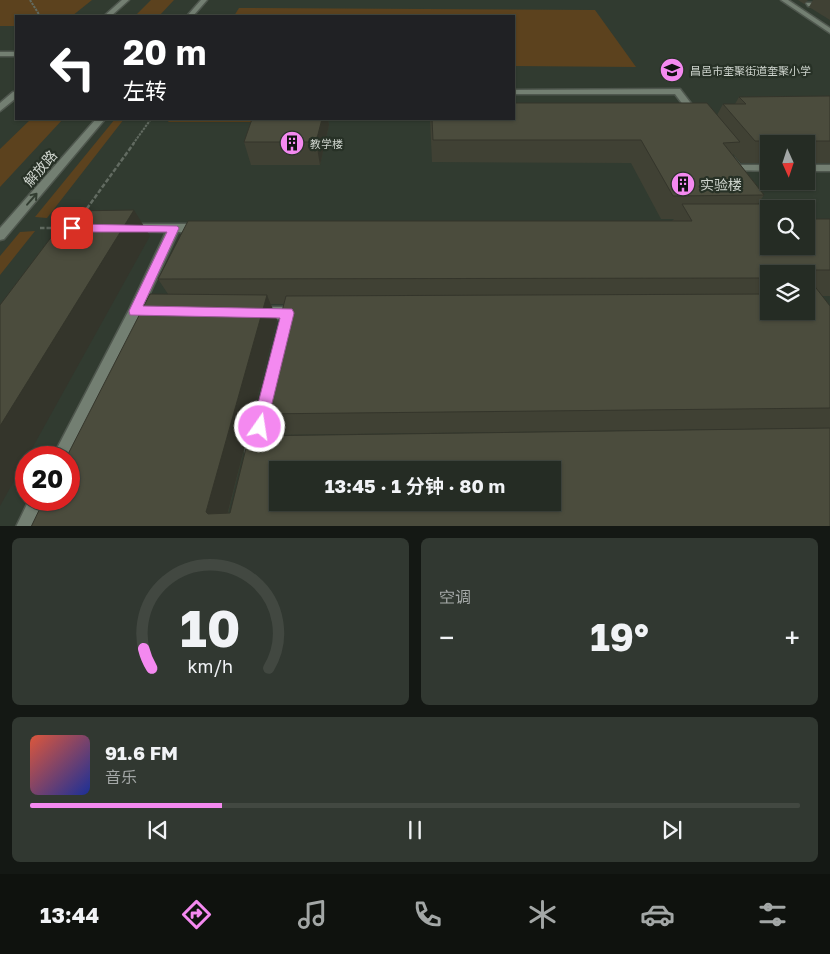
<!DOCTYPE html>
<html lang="zh">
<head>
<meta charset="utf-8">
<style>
  :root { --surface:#252c24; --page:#313831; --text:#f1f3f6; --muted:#a3a7a6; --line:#424841; --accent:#f489f0 }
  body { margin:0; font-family:"Golos Text","Noto Sans SC",sans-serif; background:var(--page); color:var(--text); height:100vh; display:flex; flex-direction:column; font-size:19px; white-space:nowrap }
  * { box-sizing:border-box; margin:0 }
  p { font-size:16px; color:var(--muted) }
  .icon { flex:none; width:28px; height:28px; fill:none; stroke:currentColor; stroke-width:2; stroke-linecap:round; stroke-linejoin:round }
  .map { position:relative; height:526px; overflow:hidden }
  .details { display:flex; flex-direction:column; gap:12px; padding:12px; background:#141814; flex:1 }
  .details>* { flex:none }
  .top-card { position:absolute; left:15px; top:15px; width:500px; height:105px; border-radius:0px; box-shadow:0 1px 4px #0004,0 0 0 1px var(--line); background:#202124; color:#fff; overflow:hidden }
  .needle { width:32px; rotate:177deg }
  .tools { position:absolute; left:760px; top:135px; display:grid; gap:10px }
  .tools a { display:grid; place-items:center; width:55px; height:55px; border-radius:0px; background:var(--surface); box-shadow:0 1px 4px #0004,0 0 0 1px var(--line); font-size:25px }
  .speed { position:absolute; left:15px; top:446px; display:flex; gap:10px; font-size:25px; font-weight:700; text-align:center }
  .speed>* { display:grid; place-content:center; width:65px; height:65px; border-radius:50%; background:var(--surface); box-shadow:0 1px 4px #0004,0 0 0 1px var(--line); line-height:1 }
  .speed .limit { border:8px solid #d22; background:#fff; color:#111 }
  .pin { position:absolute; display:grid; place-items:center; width:42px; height:42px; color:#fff; margin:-21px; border-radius:10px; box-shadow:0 2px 8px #0006 }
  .me { position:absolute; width:55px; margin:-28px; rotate:13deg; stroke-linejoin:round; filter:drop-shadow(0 0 4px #0008) }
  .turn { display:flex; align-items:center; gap:18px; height:105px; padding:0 25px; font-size:22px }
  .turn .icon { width:65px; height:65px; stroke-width:2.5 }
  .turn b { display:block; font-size:35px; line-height:42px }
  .big { font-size:38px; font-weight:700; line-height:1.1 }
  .details .card { flex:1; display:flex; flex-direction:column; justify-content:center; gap:8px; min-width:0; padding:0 18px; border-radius:8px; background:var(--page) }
  .details .dial { align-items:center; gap:0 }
  .dial svg { height:130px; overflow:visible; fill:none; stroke:var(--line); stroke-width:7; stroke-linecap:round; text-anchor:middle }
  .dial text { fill:var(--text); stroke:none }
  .song { display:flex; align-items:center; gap:15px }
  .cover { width:60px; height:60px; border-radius:8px; background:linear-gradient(135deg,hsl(10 70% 55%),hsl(230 70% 35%)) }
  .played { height:5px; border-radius:2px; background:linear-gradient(90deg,var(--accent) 25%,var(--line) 25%) }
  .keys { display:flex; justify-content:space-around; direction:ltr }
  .heat { display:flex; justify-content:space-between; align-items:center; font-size:28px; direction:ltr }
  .details .tiles { flex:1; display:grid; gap:12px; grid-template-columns:1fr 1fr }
  .card:last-child { grid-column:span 2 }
  .trip { position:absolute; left:269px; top:461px; width:292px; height:50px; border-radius:0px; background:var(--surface); box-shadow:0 1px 4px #0004,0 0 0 1px var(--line); font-weight:700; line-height:50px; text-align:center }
  .tabs { display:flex; height:80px; justify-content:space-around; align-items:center; background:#0f120e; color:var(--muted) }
  .tabs .icon { width:35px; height:35px }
  .tabs .on { color:var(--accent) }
  .tabs b { font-size:22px; color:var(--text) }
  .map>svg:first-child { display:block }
  .green { fill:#5c421e }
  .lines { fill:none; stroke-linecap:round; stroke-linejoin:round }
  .service-casing { stroke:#4f574e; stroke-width:3 }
  .tertiary-casing { stroke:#4f574e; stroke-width:3 }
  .path-far1 { stroke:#626b61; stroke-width:2; stroke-dasharray:2.5 1; stroke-linecap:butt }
  .path { stroke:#626b61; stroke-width:2.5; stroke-dasharray:4.5 2; stroke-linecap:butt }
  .service { fill:#737f72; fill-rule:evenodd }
  .tertiary { fill:#737f72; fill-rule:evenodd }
  .wall { fill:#404134; fill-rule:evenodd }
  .shaded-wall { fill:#34352b }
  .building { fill:#4b4c3d; stroke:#34352b; fill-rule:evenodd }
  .oneway { stroke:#323d31 }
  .route { fill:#f489f0; stroke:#9f599c }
  .labels { text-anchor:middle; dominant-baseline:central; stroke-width:4.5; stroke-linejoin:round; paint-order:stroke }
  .far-poi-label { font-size:11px; fill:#ced4cd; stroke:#273126; text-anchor:start }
  .street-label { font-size:14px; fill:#ced4cd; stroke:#273126 }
  .poi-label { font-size:14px; fill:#ced4cd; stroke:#273126; text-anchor:start }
</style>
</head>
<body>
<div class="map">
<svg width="830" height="527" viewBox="0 0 830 527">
  <rect width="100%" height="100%" fill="#313b30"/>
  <path class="green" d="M0,0H92L72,16H16V26H0Z
    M151,0H174L159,16H135Z
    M239,8L595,10L636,67L514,66V16H234Z
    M31,119H63L0,187V149Z
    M115,119H124L47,218L35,217Z
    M170,119H256L255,122H168Z
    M35,231L0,275V256L20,232Z"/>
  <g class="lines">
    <g class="service-casing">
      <path id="service" d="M781,0H788L830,28V33Z
        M806,3H830V7L808,6Z
        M0,52H16V56H0Z
        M677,89H680L699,114V118H693L675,94H514V90Z
        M730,157L734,158L740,165H769V171L733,170L725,160Z
        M806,165H830V171H806Z
        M129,224H201L207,228L201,232H178L144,306L163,308L165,312L163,316L139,317L69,459L52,458L129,310L166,232L125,231L123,228Z
        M258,307H298L303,309L305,313L303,317L298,319H258L253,317L251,313L253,309Z
        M265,400L271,403L273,408L263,451L260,457L254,460L248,457L245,451L257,408L259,403Z
        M29,500H48L35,527H16Z"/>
    </g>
    <g class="tertiary-casing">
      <path id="tertiary" d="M122,0H129L111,16H104Z
        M201,0H207L193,16H187Z
        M13,92H16V98L0,111V103Z
        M96,119H105L4,239L0,240V228Z"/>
    </g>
    <path class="path-far1" d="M30,0L40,16
      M133,144L151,119"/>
    <path class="path" d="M83,214L134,143
      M40,228H62"/>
    <use href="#service" class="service"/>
    <use href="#tertiary" class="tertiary"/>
  </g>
  <path class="wall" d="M798,0H830V20L809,7L813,0H808L804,4Z
    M830,96V163H806V144H769V163H741L733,154V155L764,195L758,204L769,246L830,219V296H822L830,306V428L267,435L255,414L284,304H271L277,320L228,513L830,527H31L168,294L158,279L672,221L674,219H661L631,163L432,162L430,119L717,115L723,104H735L739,97ZM769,274H806V311H769Z
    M322,119H328L329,125L320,165H251L244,142Z"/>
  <path class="shaded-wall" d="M322,119H328L329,125L320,165L316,142Z
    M134,210L150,236L0,506V426Z
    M267,295L277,320L224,527L208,514L206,512Z"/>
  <path class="building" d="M830,96V141H755L723,104H746L739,97Z
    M514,103H707L740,142L723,143L764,195L673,196L641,140H433L432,119H514Z
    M252,119H322L316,142H244Z
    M682,204H776L779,209H769V246H806V219H830V270H803L806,274H769V278L158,279L188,221H692Z
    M134,210L0,426V305L71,211Z
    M806,275L830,306V408L255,414L286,296L769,294V311H806Z
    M150,294L267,295L206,512L208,514L230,513L249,436L830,428V527H31L44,500H69V458H66ZM278,470H552V502H278Z"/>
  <defs><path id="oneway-shaft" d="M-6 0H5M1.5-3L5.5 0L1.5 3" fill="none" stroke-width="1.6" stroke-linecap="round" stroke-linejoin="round" transform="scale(1.25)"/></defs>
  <use class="oneway" href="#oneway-shaft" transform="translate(32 199) rotate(-49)"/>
  <path class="route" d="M72,224L177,226L179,228L143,306L292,309L294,313L265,432L260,434L255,432L252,427L280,318L130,315L129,311L167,232H72L67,228Z"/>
  <defs>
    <g id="school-disc" transform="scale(1.25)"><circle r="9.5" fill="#f489f0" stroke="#273126"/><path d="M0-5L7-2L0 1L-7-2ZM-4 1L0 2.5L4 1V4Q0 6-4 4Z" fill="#111"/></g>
    <g id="building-disc" transform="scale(1.25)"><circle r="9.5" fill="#f489f0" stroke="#273126"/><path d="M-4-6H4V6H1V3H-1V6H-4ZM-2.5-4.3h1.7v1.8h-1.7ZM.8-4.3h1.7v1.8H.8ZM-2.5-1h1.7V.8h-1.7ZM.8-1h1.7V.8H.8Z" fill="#111"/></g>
  </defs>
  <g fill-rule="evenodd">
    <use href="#school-disc" x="672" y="70"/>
    <use href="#building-disc" x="292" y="143"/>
    <use href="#building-disc" x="683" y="184"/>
  </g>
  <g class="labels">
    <g class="far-poi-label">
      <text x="690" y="70">昌邑市奎聚街道奎聚小学</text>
      <text x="310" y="143">教学楼</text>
    </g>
    <g class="street-label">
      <text transform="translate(40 168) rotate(-49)">解放路</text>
    </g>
    <g class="poi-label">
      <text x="700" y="184">实验楼</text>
    </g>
  </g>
</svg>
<div class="tools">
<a><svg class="needle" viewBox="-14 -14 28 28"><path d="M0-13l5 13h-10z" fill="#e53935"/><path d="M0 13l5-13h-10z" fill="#a3a7a6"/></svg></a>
<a><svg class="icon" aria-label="search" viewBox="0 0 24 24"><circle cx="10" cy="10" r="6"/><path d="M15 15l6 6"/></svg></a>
<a><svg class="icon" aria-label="layers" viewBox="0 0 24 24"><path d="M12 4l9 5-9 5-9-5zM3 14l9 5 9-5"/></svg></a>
</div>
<div class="speed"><div class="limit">20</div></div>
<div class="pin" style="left:72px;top:228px;background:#d93025"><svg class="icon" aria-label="arrive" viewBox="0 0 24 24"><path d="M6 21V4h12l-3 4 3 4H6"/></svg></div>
<svg class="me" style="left:260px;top:427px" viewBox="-20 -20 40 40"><circle r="17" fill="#f489f0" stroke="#fff" stroke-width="3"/><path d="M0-11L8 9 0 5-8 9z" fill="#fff"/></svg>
<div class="trip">13:45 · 1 分钟 · 80 m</div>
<div class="top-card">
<div class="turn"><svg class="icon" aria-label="left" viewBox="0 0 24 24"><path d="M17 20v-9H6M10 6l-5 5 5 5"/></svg><div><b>20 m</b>左转</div></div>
</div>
</div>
<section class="details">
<div class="tiles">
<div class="card dial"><svg viewBox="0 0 100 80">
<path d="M14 69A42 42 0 1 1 86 69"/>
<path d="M14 69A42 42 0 0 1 9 57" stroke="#f489f0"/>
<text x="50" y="56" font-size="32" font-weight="700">10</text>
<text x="50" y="72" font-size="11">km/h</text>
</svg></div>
<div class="card"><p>空调</p>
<div class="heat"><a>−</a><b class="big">19°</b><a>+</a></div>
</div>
<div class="card">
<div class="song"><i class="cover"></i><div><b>91.6 FM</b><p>音乐</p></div></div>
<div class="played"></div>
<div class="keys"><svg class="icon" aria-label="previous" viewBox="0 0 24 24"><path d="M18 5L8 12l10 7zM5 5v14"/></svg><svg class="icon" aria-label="pause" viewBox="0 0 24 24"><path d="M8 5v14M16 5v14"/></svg><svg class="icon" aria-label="next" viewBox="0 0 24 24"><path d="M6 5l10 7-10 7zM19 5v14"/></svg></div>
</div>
</div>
</section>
<nav class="tabs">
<b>13:44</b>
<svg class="icon on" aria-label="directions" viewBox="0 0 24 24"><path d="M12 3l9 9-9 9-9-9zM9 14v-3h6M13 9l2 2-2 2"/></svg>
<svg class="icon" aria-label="music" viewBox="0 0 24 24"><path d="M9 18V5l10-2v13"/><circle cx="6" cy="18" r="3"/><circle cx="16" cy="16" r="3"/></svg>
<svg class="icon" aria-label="phone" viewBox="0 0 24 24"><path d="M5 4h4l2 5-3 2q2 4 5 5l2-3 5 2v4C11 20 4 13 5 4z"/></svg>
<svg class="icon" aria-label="climate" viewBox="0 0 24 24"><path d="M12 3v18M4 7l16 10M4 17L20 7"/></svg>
<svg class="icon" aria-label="car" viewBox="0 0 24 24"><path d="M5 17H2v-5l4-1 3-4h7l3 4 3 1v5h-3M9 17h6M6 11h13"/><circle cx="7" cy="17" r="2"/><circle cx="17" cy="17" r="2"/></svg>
<svg class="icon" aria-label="filters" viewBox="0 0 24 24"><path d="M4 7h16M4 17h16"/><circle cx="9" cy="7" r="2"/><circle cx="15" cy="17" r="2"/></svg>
</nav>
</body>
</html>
